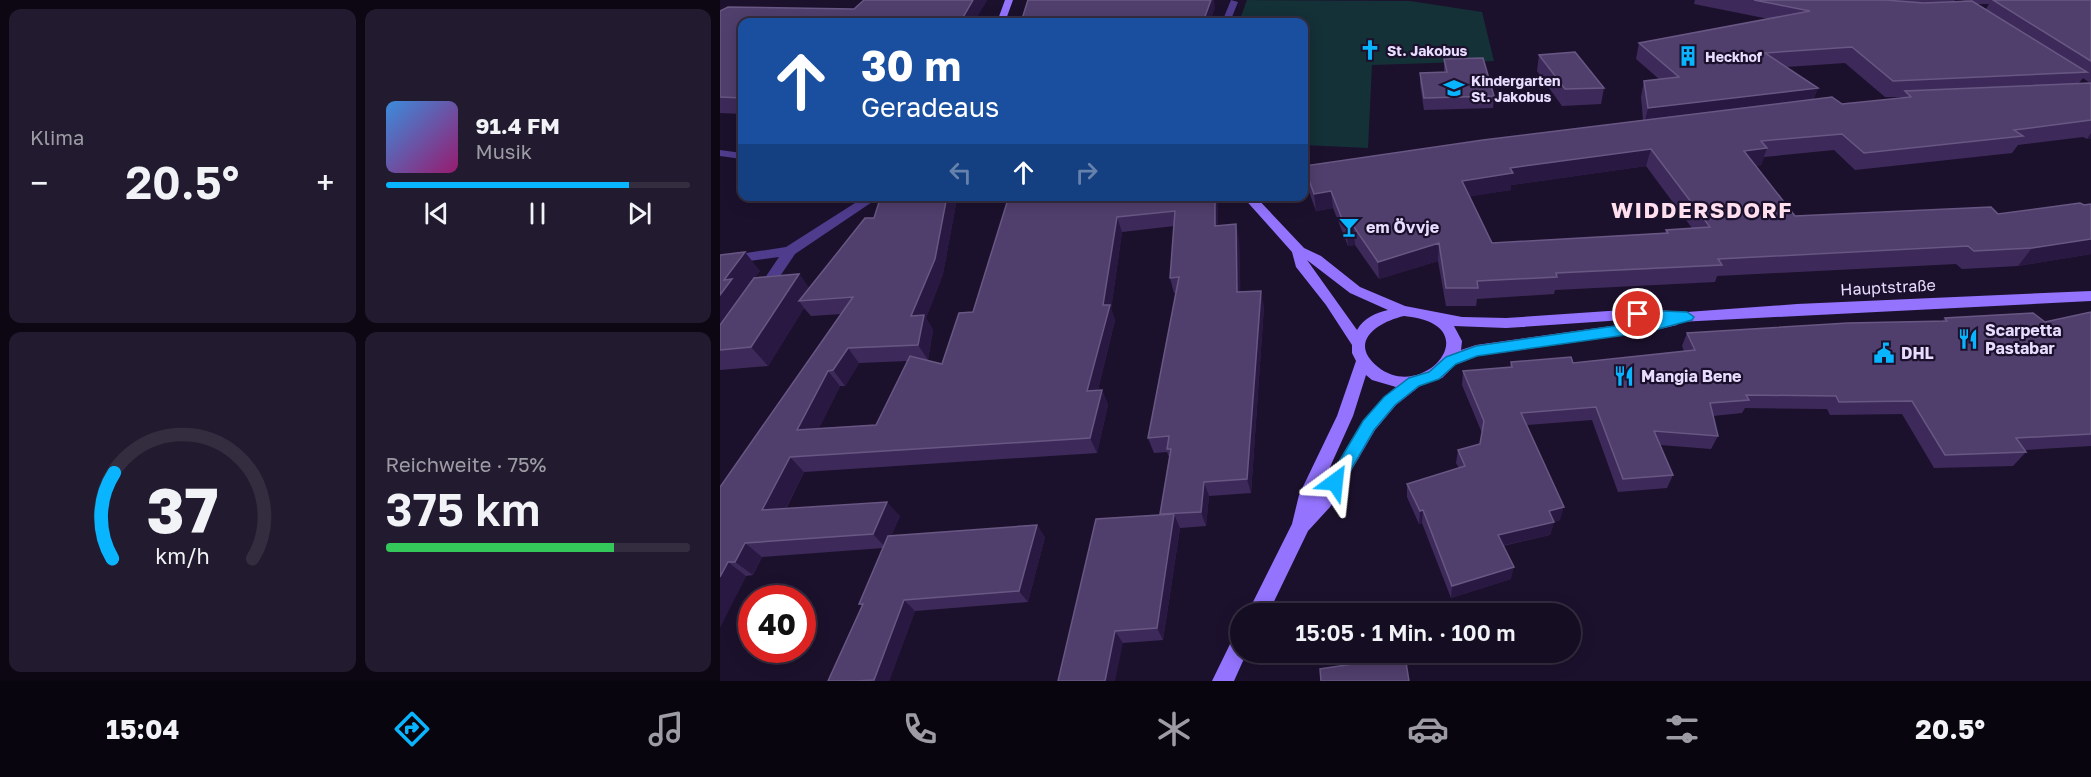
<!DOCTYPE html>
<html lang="de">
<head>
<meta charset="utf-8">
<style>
  :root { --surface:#150d22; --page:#221b2f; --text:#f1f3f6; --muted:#9d9ca5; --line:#342d40; --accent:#09b5ff }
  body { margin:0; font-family:"Golos Text",sans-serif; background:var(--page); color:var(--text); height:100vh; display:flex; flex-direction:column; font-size:22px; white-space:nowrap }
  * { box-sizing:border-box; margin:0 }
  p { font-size:20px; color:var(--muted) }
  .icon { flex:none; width:33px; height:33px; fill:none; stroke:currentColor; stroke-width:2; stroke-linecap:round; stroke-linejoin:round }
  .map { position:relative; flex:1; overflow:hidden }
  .details { display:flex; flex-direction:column; gap:9px; padding:9px; background:#0c0713; width:720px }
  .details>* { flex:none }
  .top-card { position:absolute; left:18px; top:18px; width:570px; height:183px; border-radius:12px; box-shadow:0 3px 15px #0003,0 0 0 2px var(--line); background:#1a4fa0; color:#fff; overflow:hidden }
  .speed { position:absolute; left:18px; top:585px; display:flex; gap:12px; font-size:30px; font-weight:700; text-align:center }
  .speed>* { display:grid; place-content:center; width:78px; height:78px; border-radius:50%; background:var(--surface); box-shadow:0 3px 15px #0003,0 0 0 2px var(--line); line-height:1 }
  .speed .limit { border:9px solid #d22; background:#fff; color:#111 }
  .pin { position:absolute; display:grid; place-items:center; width:51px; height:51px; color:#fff; margin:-26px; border:3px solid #fff; border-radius:50%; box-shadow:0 2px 6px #0007 }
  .me { position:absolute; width:66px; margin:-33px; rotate:30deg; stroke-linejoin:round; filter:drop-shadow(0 0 4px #0008) }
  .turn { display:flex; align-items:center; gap:21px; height:126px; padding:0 24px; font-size:27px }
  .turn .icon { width:78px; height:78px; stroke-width:2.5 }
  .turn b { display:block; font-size:42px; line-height:51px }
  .lanes { display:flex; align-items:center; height:57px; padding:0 24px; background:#0003; justify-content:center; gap:30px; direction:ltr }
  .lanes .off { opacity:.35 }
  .big { font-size:45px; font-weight:600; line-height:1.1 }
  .details .card { flex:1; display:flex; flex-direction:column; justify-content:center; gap:9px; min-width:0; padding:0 21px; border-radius:12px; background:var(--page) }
  .details .dial { align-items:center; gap:0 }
  .dial svg { height:156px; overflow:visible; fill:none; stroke:var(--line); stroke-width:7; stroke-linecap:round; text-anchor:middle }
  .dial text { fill:var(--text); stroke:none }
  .song { display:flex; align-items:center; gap:18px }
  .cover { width:72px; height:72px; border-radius:9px; background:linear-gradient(135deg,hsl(210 70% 55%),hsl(320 70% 35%)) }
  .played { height:6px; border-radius:3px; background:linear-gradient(90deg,var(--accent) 80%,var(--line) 80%) }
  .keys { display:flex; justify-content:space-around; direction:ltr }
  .heat { display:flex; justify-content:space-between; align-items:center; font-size:33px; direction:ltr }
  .charge { height:9px; border-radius:4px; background:linear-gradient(90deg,#34c759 75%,var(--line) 0) }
  .details .tiles { flex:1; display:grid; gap:9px; grid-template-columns:repeat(2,1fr) }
  .trip { position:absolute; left:510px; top:603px; width:351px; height:60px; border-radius:30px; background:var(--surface); box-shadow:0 3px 15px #0003,0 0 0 2px var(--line); font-weight:600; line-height:60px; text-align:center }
  .tabs { display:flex; height:96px; justify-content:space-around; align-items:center; background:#08050e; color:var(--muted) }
  .tabs .icon { width:42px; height:42px }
  .tabs .current { color:var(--accent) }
  .tabs b { font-size:27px; color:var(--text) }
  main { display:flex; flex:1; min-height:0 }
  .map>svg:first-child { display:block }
  .green { fill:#143137 }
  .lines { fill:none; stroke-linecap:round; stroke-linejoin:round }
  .street { fill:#4f3c8d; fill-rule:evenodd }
  .secondary { fill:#9474ff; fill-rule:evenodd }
  .wall { fill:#3e2a5a; fill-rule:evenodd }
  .shaded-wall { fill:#291841 }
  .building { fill:#503e6c; stroke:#685783; stroke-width:1.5; fill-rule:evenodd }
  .route { fill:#09b5ff; stroke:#0676a6; stroke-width:1.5 }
  .labels { text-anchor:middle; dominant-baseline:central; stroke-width:4.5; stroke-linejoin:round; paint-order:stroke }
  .far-poi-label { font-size:14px; font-weight:bold; fill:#e8ddff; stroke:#1c112d; text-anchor:start }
  .poi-label { font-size:16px; font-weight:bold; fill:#e8ddff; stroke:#1c112d; text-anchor:start }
  .street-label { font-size:16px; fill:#e8ddff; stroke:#1c112d }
  .district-label { font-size:22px; font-weight:bold; letter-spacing:1.5px; fill:#ffdfed; stroke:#1c112d }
</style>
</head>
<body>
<main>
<section class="details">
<div class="tiles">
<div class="card"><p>Klima</p>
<div class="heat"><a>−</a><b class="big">20.5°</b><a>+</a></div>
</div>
<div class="card">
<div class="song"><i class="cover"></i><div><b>91.4 FM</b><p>Musik</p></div></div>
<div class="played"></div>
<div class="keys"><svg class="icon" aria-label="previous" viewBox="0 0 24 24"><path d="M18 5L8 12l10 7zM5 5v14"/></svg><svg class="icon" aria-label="pause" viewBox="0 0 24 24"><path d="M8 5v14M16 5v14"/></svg><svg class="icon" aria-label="next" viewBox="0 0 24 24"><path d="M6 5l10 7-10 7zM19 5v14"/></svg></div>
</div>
<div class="card dial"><svg viewBox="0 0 100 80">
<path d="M14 69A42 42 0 1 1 86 69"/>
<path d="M14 69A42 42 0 0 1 15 25" stroke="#09b5ff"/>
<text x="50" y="56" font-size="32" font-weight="700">37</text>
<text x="50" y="72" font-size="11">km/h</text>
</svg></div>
<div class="card"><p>Reichweite · 75%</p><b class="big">375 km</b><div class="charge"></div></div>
</div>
</section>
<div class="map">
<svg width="1371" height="681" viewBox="0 0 1371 681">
  <rect width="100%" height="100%" fill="#1c112d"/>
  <path class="green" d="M527,0L690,1L762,12L774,61L652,65L648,148L584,145V22H519Z"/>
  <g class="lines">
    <path class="street" d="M511,0L518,2L510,22H502Z
      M0,150L22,153V159L0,156Z
      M146,196H161L75,254L48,294L43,296L36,291L59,257L0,265V257L66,247Z"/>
    <path class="secondary" d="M285,0H293L285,22H277Z
      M522,196H535L584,248L601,256L640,287L685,306L742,317L786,318L918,309L967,312L1077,304L1371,291V301L959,322L957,325L927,332L758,356L735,365L722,378L700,386L676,405L655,430L610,507L588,531L548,614H527L572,524L579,495L617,416L636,361L632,353V345L606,305L576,267L572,252ZM587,260L630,293L668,310C655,313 644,318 637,330ZM684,316C771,324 704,404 658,367C627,342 658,322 684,316ZM918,319L934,320L756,345L741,350L742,341L734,326L786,328ZM646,375L652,380L676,387C639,416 623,459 597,496L633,416Z
      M520,635V652H527L514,681H492L513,638Z"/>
  </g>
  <path class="wall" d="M267,0L254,22H22V114L0,113V11L134,9Z
    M975,0H1235L1234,2L1244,1L1242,0H1371V139H1367L1363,137L1298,145L1292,153L1135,170L1114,150L1044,157L1041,165L1035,166L1075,216L1278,214L1371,204V254L1298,266L1242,269L1236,264L997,276L995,282L835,290L834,294L757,299L756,306H726L718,261L659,279L635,245L628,246L613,208L596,211L586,183L584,166L923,120L921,97L924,81L939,79L916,59L919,43L1049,19L974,4ZM1258,4H1269L1266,9ZM1125,63L1165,97H1182L1181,98L1122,104L1093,100L1098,88L1066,67ZM1363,78L1370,83H1359ZM926,166L972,228L946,230L945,233L772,243L750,196L791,190V185Z
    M819,55L884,88L881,104L842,106L817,71Z
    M724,59L774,96L773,108L704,110L700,84V73L724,72Z
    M289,196H497L498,201V226L519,239L520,292L544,306L531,493L489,496L486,526L460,528L443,640L403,643L338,681L440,515L449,457L447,452L434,453L428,438L456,293H454L450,278L454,226L402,232L391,309L395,320L378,390H382L388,405L377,453L84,472L66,509L180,516L171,536L325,537L308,602L195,611L169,681H108L142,606L139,604L163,548L42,557L33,575L26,576L0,627V487L121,314L91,316L84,308L48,366L0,370V255L40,271L35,277L79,274L89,288L154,218L237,198L223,274L206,318L213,330L208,360H206L222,364L253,312ZM187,361L156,425L99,428L120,386H125L139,363Z
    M1371,312V446L1305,450L1306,452L1293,466L1214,468L1182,414L1110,415L1107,409L1025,408L1022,413L993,416L998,436L991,449L940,445L953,475L947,488L898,492L872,420L807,425L840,520L834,522L830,535L783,546L791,579L731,598L702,523L699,524L687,497V484L739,468L736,463L738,450L760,444L762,433L742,385L743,371L790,367L791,362L853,363L964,351L962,346L967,333L1222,321L1225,318L1325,322Z"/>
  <path class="shaded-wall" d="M253,0H267L254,22H243L242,19Z
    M491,0H494L495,8L490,22H483Z
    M1098,88L1091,104L924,125L928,108Z
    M1371,133V139H1367Z
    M1047,148L1041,165L1017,168L1024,151Z
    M931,149L926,166L791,185V190L741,198L742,181L790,168Z
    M611,191L613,208L596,211L594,194Z
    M227,196H236L237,198L223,274L206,318L213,330L208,360L198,345L191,316Z
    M495,196H497L498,201V241L495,226Z
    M397,217L402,232L391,309L395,320L374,406L367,391L383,305Z
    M516,224L519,239L521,307L517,292Z
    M634,227L635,245L628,246L626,229Z
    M1371,239V254L1298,266L1312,248Z
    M719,243L718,261L659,279L658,262Z
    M25,252L40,271L24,293L0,338V295L4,280Z
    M79,274L93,293L79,301L84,308L48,366L31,347Z
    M541,291L544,306L531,493L527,479Z
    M128,348L139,363L125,386L113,370Z
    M108,371L120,386L91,445L77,430Z
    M382,390L388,405L377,453L370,438Z
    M70,457L84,472L58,524L42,510Z
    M484,482L489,496L486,526L481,512Z
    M167,502L180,516L166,548L153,534Z
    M844,507L840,520L826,524L829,511Z
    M703,510L702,523L699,524L700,511Z
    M454,514L460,528L443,640L437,628Z
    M834,522L830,535L776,547L778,535Z
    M317,525L325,537L308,602L299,591Z
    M25,543L42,557L33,575L15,562Z
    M8,562L26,576L0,627V577Z
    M794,567L791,579L731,598L732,586Z
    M184,600L195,611L169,681H156L154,680Z
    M395,631L403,643L395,681H385Z"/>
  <path class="building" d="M144,0H253L242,19L179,22H22V98L0,97V11L8,7L134,9Z
    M308,0H491L483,22H301Z
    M1034,0H1165L1204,3L1252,1L1367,72L1173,81L1132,47L1045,53L1098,88L928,108L924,81L959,77L919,43L1090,11Z
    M1273,0H1371V61Z
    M855,52L884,88L845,89L819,55Z
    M763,58L774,96L704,98L700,73L727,72L724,59Z
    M1371,83V120L1294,130L1303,136L1144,153L1122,134L1041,141L1047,148L1024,151L1075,216L1271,207L1278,214L1360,203L1364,205L1371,204V239L1312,248L1254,251L1248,246L998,259L1002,265L836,273L837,277L757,281L758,288H726L719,243L658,262L634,227L626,229L611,191L594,194L584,166L763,140L1112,97L1122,104L1191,97L1185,91ZM931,149L990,227L946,230L948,233L772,243L742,181L793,173L790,168Z
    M161,196H227L215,259L191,316L204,315L198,345L128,348L113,370L108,371L77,430L156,425L190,356L222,364L239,313L253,312L289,196H340V198L341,196H495V226L516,224L517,292L541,291L527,479L484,482L481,512L440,514L451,449H447L449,436L428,438L459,277L450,278L455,211L397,217L383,305H390L367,391L382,390L370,438L70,457L42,510L167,502L153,534L25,543L15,562H8L0,577V487L133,297L79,301L145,218H154Z
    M25,252L4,280L12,279L0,295V255Z
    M79,274L31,347L0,350V325L34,278Z
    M1371,312V434L1296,438L1306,452L1225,455L1192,401L1119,402L1116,396L1026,395L1029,400L990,403L998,436L934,431L953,475L903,479L876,407L801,413L844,507L829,511L834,522L778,535L794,567L732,586L703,510L700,511L687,484L745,466L738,450L760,444L764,421L743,371L792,367L791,362L851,357L853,363L975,350L967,333L1128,323L1227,321L1225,318L1313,313L1325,322Z
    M454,514L437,628L395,631L385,681H338L376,519Z
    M317,525L299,591L184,600L154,680L135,681H108L143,604H139L168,536Z
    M685,656L689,681H601L600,669Z"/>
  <path class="route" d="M918,310L967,312L974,317L972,320L927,332L757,356L736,364L719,379L699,386L675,405L654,430L621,487L615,489L610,487L607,482L610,477L643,421L664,397L689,378L709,372L726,357L756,346L937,320L914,317L912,314L914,311Z"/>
  <defs>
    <g id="church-bare" transform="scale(1.62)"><path d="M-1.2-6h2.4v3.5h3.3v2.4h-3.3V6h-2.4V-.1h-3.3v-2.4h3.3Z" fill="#09b5ff" stroke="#1c112d" stroke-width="2.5" paint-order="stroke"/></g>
    <g id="building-bare" transform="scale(1.62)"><path d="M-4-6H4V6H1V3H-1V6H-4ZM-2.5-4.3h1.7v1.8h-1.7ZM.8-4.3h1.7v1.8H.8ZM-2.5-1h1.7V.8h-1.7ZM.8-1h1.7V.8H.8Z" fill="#09b5ff" stroke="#1c112d" stroke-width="2.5" paint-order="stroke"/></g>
    <g id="school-bare" transform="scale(1.62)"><path d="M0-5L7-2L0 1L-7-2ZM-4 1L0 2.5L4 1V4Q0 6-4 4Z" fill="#09b5ff" stroke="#1c112d" stroke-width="2.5" paint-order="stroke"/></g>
    <g id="bar-bare" transform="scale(1.62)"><path d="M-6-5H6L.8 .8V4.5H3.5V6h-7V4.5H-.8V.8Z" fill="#09b5ff" stroke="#1c112d" stroke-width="2.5" paint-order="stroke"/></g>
    <g id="restaurant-bare" transform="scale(1.62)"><path d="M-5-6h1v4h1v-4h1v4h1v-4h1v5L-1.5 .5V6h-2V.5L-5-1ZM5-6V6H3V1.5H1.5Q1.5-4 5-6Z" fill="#09b5ff" stroke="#1c112d" stroke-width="2.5" paint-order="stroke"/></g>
    <g id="civic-bare" transform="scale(1.62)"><path d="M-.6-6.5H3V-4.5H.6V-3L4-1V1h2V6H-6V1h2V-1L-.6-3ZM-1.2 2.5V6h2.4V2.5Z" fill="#09b5ff" stroke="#1c112d" stroke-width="2.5" paint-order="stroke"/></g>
  </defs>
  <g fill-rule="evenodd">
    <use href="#church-bare" x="650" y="50"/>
    <use href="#building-bare" x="968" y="56"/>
    <use href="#school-bare" x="734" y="88"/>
    <use href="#bar-bare" x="629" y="227"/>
    <use href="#restaurant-bare" x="1248" y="339"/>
    <use href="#civic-bare" x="1164" y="353"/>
    <use href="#restaurant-bare" x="904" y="376"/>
  </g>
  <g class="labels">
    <g class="far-poi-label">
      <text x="667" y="50">St. Jakobus</text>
      <text x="985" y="56">Heckhof</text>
      <text x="751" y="80">Kindergarten<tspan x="751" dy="16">St. Jakobus</tspan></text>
    </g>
    <g class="poi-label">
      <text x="646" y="227">em Övvje</text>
      <text x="1265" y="330">Scarpetta<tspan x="1265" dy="18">Pastabar</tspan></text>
      <text x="1181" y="353">DHL</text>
      <text x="921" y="376">Mangia Bene</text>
    </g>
    <g class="street-label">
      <text transform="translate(1168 287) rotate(-3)">Hauptstraße</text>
    </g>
    <g class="district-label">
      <text x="982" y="209">WIDDERSDORF</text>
    </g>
  </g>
</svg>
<div class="speed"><div class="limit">40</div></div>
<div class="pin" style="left:918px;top:314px;background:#d93025"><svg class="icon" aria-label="arrive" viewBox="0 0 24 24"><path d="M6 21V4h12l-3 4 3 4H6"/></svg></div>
<svg class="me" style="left:615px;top:482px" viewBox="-20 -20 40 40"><path d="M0-17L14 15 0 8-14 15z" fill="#09b5ff" stroke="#fff" stroke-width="4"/></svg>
<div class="trip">15:05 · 1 Min. · 100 m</div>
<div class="top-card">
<div class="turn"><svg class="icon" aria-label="ahead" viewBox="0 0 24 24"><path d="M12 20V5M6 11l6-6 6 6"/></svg><div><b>30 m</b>Geradeaus</div></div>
<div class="lanes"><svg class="icon off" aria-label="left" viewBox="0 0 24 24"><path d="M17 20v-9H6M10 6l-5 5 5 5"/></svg><svg class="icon" aria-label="ahead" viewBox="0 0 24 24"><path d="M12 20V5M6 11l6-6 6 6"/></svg><svg class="icon off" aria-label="right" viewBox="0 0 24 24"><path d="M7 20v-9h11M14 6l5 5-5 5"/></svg></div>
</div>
</div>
</main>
<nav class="tabs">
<b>15:04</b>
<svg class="icon current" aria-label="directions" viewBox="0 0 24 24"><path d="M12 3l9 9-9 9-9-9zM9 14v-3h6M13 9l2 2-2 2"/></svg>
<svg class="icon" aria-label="music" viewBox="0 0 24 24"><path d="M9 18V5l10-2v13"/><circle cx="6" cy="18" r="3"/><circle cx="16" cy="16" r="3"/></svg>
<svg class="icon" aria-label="phone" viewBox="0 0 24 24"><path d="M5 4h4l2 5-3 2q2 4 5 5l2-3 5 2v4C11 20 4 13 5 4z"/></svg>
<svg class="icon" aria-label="climate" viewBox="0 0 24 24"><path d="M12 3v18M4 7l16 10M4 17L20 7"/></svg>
<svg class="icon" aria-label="car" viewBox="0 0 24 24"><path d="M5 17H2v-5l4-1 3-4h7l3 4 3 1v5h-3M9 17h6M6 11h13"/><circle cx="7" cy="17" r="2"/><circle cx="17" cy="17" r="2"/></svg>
<svg class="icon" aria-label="filters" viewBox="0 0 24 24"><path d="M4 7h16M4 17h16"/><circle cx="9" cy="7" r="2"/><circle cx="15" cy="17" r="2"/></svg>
<b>20.5°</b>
</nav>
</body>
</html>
